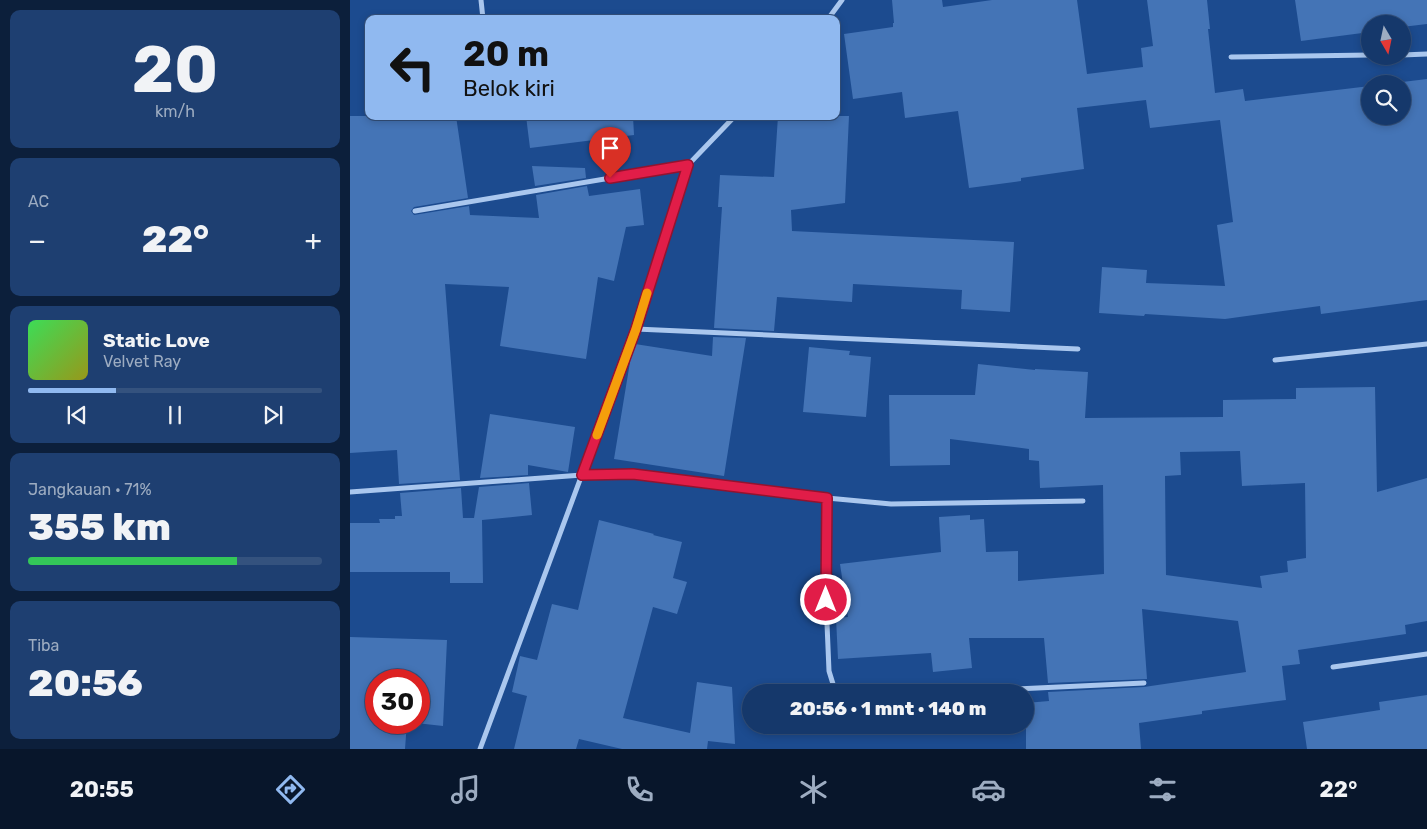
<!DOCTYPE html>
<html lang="id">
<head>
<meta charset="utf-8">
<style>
  :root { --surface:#15386b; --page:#1e3f71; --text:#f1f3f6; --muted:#9dacc1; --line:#34527e; --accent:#90b9f0 }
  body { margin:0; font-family:Rubik,sans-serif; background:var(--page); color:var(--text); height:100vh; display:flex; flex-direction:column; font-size:19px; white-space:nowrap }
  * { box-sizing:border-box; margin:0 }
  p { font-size:16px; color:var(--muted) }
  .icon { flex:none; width:28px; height:28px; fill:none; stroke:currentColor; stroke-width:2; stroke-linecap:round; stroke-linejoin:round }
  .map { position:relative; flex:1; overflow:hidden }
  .panel { display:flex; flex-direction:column; gap:10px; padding:10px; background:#0c1f3b; width:350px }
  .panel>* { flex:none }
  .top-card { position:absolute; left:15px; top:15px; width:475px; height:105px; border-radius:10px; box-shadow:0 2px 8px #0003,0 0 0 1px var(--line); background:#90b9f0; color:#111; overflow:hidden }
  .needle { width:32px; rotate:171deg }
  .controls { position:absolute; left:1011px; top:15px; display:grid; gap:10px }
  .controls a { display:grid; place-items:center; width:50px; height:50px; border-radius:50%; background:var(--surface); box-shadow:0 2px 8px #0003,0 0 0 1px var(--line); font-size:25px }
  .speed { position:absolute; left:15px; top:669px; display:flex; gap:10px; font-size:25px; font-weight:700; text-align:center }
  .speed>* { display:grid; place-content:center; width:65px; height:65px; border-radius:50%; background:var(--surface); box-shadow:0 2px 8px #0003,0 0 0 1px var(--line); line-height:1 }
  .speed .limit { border:8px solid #d22; background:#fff; color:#111 }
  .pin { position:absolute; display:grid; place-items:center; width:42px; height:42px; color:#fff; margin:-51px -21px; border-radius:50% 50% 50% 0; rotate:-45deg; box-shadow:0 0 5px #0007 }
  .pin .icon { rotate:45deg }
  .me { position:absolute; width:55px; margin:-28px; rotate:0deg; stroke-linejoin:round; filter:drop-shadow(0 0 4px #0008) }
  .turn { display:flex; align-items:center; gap:18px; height:105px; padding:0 15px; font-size:22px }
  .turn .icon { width:65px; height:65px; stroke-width:2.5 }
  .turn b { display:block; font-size:35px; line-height:42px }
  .big { font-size:38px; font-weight:800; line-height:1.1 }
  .panel .card { flex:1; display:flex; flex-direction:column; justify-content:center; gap:8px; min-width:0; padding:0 18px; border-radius:10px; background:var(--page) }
  .panel .dial { align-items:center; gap:0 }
  .dial b { font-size:65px; line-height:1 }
  .song { display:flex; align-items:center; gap:15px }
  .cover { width:60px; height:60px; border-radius:8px; background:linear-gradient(135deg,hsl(130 70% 55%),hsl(60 70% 35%)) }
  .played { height:5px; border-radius:2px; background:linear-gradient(90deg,var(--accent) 30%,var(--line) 30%) }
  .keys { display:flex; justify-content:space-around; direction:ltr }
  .heat { display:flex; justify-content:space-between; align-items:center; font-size:28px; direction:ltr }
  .charge { height:8px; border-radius:4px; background:linear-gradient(90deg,#34c759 71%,var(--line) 0) }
  .trip { position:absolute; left:392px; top:684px; width:292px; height:50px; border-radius:25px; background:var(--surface); box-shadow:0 2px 8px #0003,0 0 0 1px var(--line); font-weight:800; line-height:50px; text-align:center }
  .tabs { display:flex; height:80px; justify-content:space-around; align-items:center; background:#08162b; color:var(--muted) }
  .tabs .icon { width:35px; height:35px }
  .tabs .active { color:var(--accent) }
  .tabs b { font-size:22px; color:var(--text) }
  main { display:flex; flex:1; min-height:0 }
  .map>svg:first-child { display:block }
  .building { fill:#4474b6; fill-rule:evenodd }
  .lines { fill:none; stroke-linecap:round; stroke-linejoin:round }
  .minor { stroke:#aac7ee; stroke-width:5 }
  .route-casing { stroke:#92132f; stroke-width:12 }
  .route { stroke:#e11d48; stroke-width:9 }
  .slow { stroke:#f59e0b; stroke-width:9 }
</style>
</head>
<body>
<main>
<section class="panel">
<div class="card dial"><b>20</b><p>km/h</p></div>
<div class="card"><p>AC</p>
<div class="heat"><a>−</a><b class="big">22°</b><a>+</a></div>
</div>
<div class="card">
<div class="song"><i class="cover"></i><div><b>Static Love</b><p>Velvet Ray</p></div></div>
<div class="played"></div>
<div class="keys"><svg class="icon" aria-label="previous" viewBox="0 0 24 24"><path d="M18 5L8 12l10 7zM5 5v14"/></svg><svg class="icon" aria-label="pause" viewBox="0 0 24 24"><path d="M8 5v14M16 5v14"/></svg><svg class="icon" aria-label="next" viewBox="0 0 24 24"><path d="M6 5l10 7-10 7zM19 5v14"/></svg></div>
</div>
<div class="card"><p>Jangkauan · 71%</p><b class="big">355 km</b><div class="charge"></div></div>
<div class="card"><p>Tiba</p><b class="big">20:56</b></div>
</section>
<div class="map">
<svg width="1077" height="749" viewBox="0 0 1077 749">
  <rect width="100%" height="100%" fill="#1c4b8f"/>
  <path class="building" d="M542,0H592L593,7L642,0H727L737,74L793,67L791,48L803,46L797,0H857L860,29H858L865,93L893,89L895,101L1020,86V116H1052V84H1036L1077,79V300L971,314L970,306L875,319L795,314L794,316L749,313L752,267L797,270L796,283L875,286L867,225L883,222L870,120L800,128L796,100L727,108L734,169L671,178V181L619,188L608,111L555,118L552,92L503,99L494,34L543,27V23H544Z
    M945,0H1077V24L1052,27V24H1020V32L951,41Z
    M0,116H106L118,198L64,207L61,211L64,215L119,206L120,215L189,218L186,195L237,186L239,196L290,189L294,225L276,227L264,281L248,277L236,359L150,346L159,287L95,284L110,480L49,484L47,450L0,453Z
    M176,116H283L284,135L180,148Z
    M428,116H499L495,203L441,210L442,231L664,242L660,312L611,309L612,290L503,284L502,302L427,297L424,331L364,328L372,207H368L370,175L424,177Z
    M182,166L235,168L236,178L185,186Z
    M363,337L396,338L374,476L264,459L281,356L285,344L362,356Z
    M459,347L500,351L499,355L521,357L516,417L453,412Z
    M628,364L685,370V369L738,372L735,418L873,417V400L946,399V388L1025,387L1027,492L1077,478V621L1055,625L1056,634L948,650L950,664L932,666L936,700L852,711V714L789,723L791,749H676V703L699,701L698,692L794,687L896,672L888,621L792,609L797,679L698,683L694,638H619L622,668L583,672L581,653L488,659L486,618L498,617L490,564L591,552L589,517L620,515V520L634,519L636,552L668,551V581L754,574L753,485L690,488L689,461L679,460V449L600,439V465L540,466L539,395H625ZM890,451L892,486L955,483L956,558L937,561L938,572L910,576L912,588L816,575L815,476L831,475L830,452Z
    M140,414L225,427L218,472L178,465V475L130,478Z
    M179,483L182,515L132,520L133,583H100V572H0V523H30L29,519H45V516H52L50,493L111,488L113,518H124L129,487Z
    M249,520L304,534L303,535L332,542L323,578L337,582L327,614L303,607L273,718L340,733L347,682L382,687L385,744L358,741L357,749H272L229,739L226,749H164L177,696L162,692L170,656L187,660L202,604L228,610Z
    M0,637L97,640L93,726L57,722H69V680H26V722H57L55,749H0Z
    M1077,695V749H957L953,722L1030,710L1029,702Z"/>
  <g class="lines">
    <path class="minor" d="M131,0L133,19
      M478,19L492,0
      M1052,55L1077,54
      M881,57L1020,55
      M65,211L338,165
      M286,329L728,349
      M925,360L1077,344
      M0,492L232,475L283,474L477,498L541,504L733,501
      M477,498L476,600L479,671L483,684L491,692
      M983,667L1077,654
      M605,692L794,683
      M130,749L286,329L338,165L385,116"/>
  </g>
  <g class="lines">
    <g class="route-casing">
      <path id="route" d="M260,178L338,165L286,329L232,475L283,474L477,498L476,600"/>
    </g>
    <use href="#route" class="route"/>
    <path class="slow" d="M247,435L286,329L297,293"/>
  </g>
</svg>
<div class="controls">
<a><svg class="needle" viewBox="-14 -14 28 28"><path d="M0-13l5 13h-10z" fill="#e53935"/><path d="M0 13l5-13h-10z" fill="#9dacc1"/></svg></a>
<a><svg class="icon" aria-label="search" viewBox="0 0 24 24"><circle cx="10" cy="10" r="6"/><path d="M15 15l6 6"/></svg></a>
</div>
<div class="speed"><div class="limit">30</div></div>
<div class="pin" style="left:260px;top:178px;background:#d93025"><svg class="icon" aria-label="arrive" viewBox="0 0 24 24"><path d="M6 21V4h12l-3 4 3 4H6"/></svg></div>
<svg class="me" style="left:476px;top:600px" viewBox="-20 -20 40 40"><circle r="17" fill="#e11d48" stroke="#fff" stroke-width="3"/><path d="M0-11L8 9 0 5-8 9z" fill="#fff"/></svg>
<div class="trip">20:56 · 1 mnt · 140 m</div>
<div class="top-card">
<div class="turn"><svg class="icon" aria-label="left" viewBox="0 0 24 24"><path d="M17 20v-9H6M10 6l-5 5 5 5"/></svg><div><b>20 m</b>Belok kiri</div></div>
</div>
</div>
</main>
<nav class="tabs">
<b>20:55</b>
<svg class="icon active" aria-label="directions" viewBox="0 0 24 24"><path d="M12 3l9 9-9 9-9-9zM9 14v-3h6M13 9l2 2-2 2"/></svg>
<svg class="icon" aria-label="music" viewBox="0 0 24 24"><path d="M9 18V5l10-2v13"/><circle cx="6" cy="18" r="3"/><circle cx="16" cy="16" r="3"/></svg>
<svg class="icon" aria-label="phone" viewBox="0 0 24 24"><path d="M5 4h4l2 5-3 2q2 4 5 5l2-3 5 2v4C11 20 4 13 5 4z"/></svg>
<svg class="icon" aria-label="climate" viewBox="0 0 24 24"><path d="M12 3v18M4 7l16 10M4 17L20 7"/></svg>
<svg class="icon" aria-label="car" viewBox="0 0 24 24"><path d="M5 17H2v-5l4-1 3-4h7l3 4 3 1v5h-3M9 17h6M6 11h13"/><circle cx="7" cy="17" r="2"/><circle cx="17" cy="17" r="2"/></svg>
<svg class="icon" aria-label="filters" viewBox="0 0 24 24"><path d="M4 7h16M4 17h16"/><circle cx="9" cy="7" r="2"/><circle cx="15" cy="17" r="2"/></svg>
<b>22°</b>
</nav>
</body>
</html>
